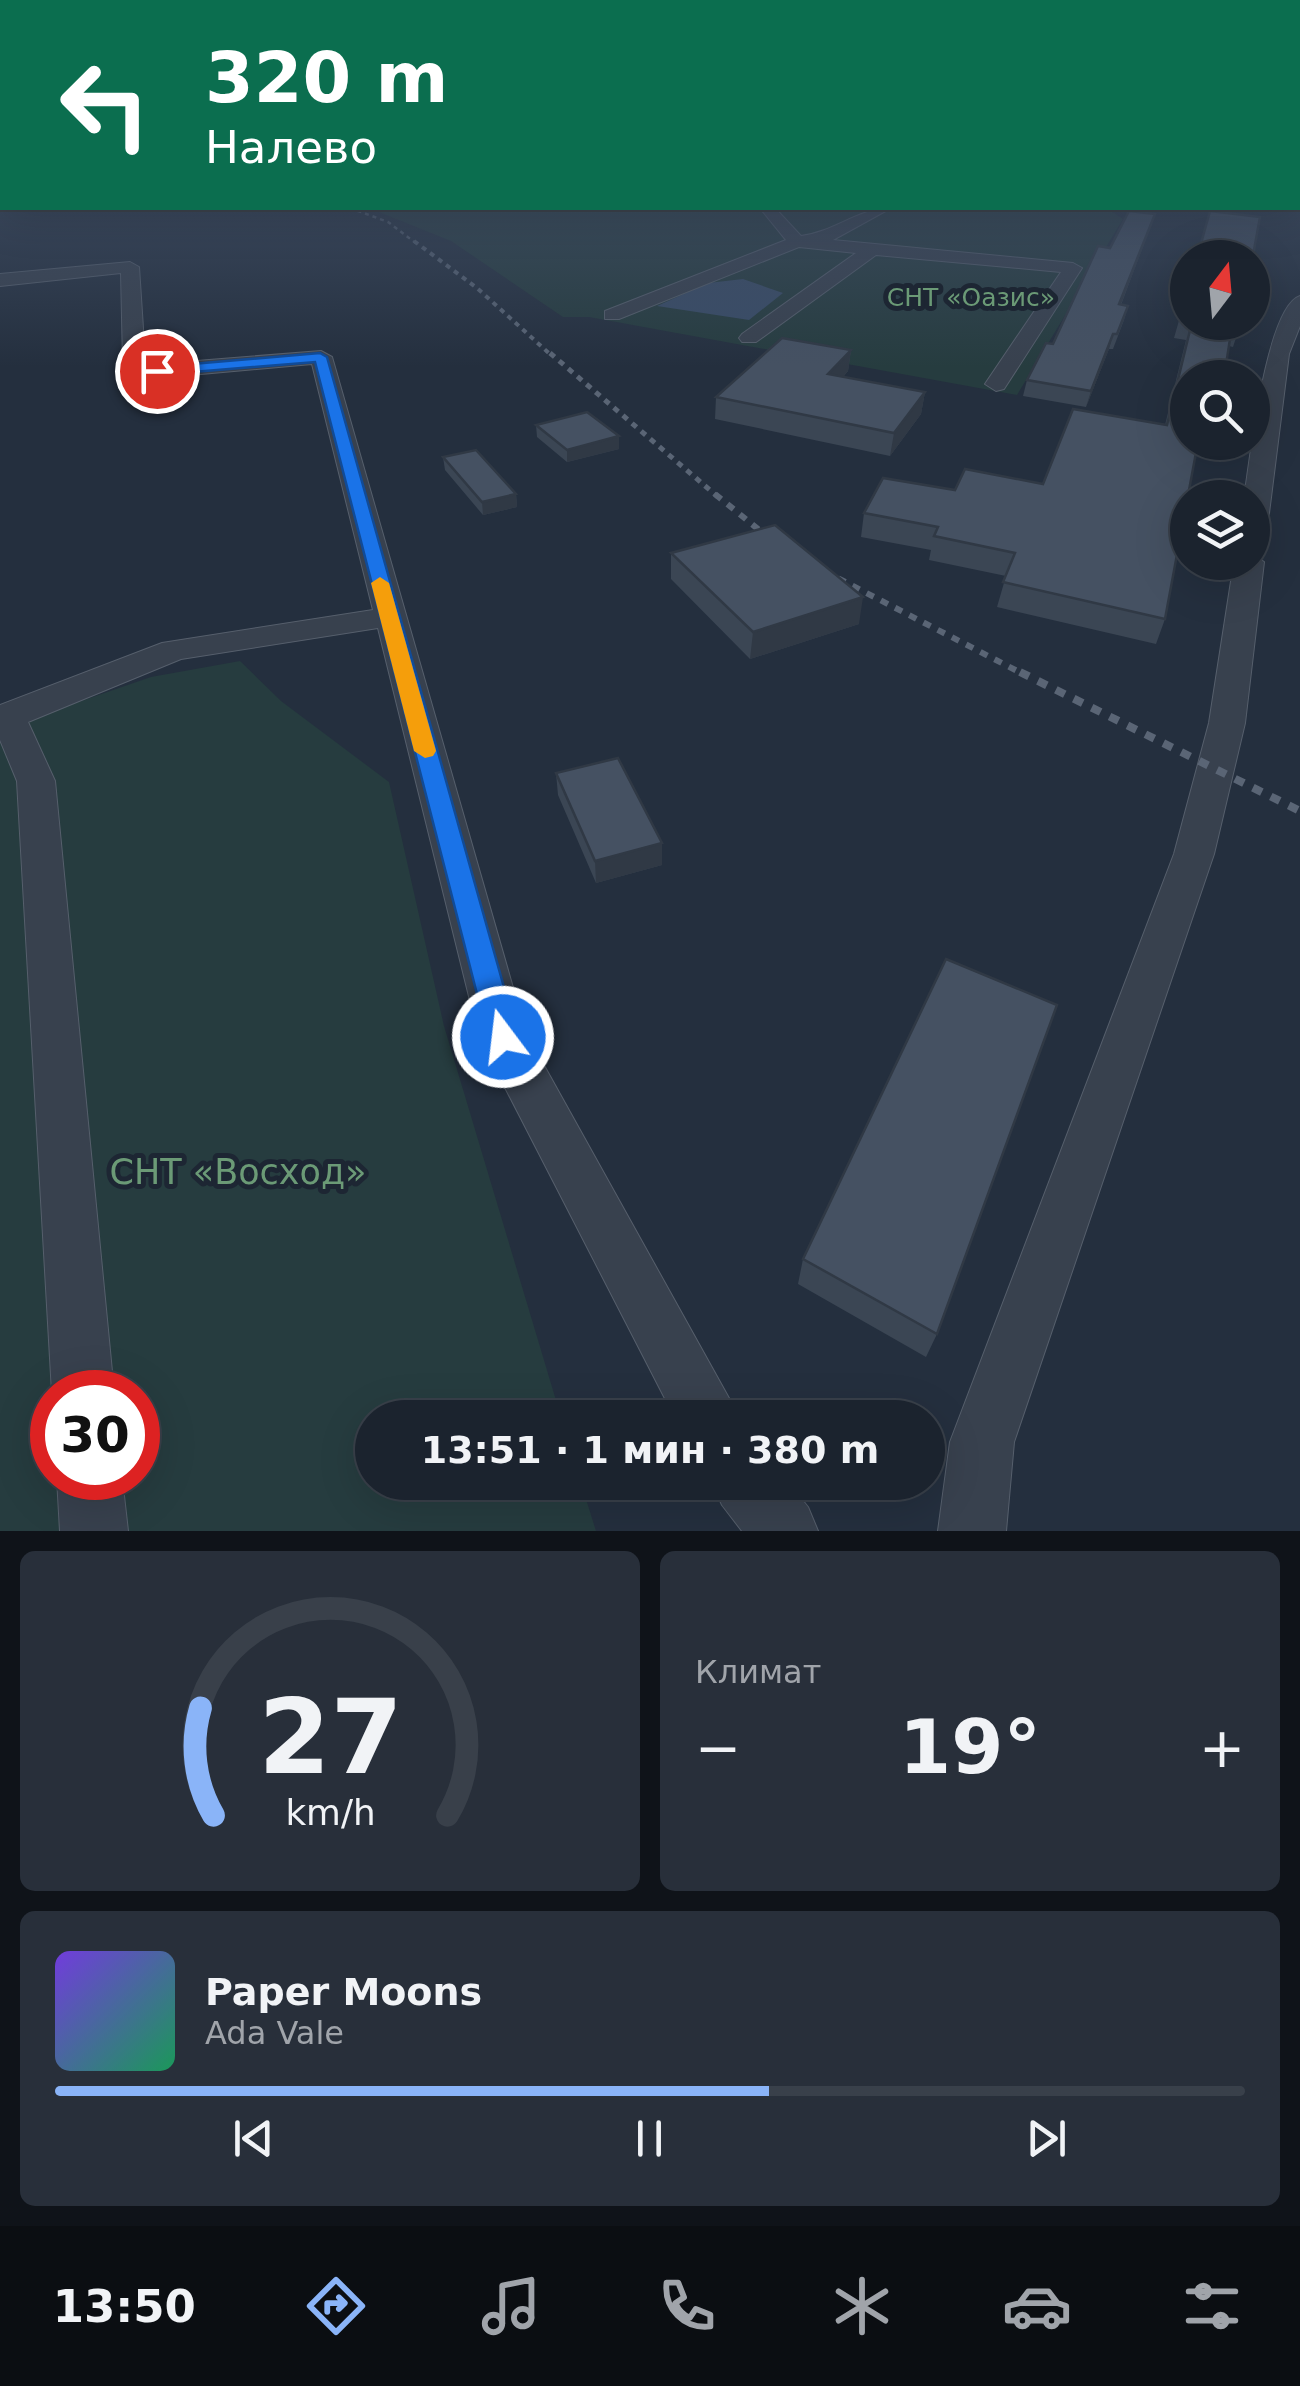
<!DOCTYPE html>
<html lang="ru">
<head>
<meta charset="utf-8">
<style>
  :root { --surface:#1b232e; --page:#282f3a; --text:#f1f3f6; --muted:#a0a4aa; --line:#39404a; --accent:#8ab4f8 }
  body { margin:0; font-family:"DejaVu Sans",sans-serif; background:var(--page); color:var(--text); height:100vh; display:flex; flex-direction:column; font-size:38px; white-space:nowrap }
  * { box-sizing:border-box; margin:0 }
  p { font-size:32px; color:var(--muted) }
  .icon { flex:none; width:55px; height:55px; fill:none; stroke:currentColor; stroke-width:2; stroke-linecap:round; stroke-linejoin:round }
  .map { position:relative; height:1531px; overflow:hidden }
  .details { display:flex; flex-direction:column; gap:20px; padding:20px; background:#0f1319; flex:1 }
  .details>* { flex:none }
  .top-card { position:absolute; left:0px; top:0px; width:1300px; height:210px; box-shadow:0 10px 40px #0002,0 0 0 2px var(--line); background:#0b6e4f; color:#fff; overflow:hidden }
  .needle { width:65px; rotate:16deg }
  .tools { position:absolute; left:1170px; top:240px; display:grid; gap:20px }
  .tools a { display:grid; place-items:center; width:100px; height:100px; border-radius:50%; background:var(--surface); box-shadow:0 10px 40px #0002,0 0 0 2px var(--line); font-size:50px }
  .speed { position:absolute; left:30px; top:1370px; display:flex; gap:20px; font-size:50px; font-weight:700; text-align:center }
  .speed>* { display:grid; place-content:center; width:130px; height:130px; border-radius:50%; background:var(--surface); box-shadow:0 10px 40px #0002,0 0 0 2px var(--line); line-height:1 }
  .speed .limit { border:15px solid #d22; background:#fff; color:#111 }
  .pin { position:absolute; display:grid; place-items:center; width:85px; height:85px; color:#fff; margin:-42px; border:5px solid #fff; border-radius:50%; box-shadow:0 2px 10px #0007 }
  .me { position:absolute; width:110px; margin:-55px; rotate:345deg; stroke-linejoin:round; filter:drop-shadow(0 0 8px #0008) }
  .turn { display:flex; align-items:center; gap:35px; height:210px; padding:0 40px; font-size:45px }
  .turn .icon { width:130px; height:130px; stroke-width:2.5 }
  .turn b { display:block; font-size:70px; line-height:85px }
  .big { font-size:75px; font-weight:600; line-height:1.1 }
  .details .widget { flex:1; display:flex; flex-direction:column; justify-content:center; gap:15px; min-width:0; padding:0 35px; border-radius:15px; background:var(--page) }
  .details .dial { align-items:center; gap:0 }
  .dial svg { height:260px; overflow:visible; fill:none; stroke:var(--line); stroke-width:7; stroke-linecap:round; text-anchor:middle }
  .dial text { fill:var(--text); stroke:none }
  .song { display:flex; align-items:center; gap:30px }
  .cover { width:120px; height:120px; border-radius:15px; background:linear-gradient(135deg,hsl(260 70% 55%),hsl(150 70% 35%)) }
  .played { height:10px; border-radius:5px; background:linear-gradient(90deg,var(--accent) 60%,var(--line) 60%) }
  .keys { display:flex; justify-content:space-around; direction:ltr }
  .heat { display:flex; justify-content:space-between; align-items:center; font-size:55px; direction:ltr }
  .details .tiles { flex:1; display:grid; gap:20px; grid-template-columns:1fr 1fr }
  .widget:last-child { grid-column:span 2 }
  .trip { position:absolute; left:355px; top:1400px; width:590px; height:100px; border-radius:50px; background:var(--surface); box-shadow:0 10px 40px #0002,0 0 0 2px var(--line); font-weight:600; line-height:100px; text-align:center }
  .dock { display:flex; height:160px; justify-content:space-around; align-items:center; background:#0b0e12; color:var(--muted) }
  .dock .icon { width:70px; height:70px }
  .dock .selected { color:var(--accent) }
  .dock b { font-size:45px; color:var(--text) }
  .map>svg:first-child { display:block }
  .green { fill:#263c3f; fill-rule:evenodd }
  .water { fill:#394c67 }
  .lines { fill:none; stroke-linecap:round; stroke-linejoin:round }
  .minor-casing { stroke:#565f6c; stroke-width:2 }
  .minor { fill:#38414e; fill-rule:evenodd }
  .rail-far4 { stroke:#5a6575; stroke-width:2.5; stroke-dasharray:4 4; stroke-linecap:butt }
  .rail-far3 { stroke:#5a6575; stroke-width:4; stroke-dasharray:5 5; stroke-linecap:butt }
  .rail-far2 { stroke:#5a6575; stroke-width:5; stroke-dasharray:6 6; stroke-linecap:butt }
  .rail-far1 { stroke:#5a6575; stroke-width:6; stroke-dasharray:8 8; stroke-linecap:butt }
  .rail { stroke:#5a6575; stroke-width:8; stroke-dasharray:10 10; stroke-linecap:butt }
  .wall { fill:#3b4654 }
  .shaded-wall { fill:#303945 }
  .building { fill:#455162; stroke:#303945; stroke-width:2.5 }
  .route { fill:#1a73e8; stroke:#114b97; stroke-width:2.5 }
  .slow { fill:#f59e0b }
  .labels { text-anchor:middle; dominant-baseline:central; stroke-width:10; stroke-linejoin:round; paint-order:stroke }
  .far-park-label { font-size:25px; fill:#6b9a76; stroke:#1d2633 }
  .near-park-label { font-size:35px; fill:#6b9a76; stroke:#1d2633 }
</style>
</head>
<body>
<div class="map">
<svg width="1300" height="1531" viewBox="0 0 1300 1531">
  <rect width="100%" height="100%" fill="#242f3e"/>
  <path class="green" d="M369,208H1106L1123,219L1017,395L589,317H563L451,241Z
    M240,661L281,701L389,782L444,1026L561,1417L372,1418V1482L581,1483L596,1531H0V729L151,677ZM52,1392H138V1478H52Z"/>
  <path class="water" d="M743,279L783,293L749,320L657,306L708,283Z"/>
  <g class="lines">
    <g class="minor-casing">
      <path id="minor" d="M0,158H2V166H0Z
        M1298,191L1300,192V202L1298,201Z
        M760,208H775L801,236C834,232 859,208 891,208L833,240L1073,263L1082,268L1004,389L996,391L985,384L1061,272L876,255L756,342H742L739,338L742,334L856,253L799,247L619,319H605V311L786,240Z
        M130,262L139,267L145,359L159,364L321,351L332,357L526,1033L740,1418H675L479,1037L378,628L181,659L28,722L55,781L114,1392L52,1393L17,781L0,740V705L162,643L373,610L312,364L157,378L123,362L121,273L0,286V274Z
        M1300,296V326L1289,354L1266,537L1252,545V498H1244C1250,461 1266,307 1300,296Z
        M1252,554L1264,562L1245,723L1214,854L1014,1442L1006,1531H938L950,1442L1174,854L1209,723L1234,562H1252Z
        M57,1478H122L128,1531H60Z
        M712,1482H788L808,1507L818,1531H742L722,1505Z"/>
    </g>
    <use href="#minor" class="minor"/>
    <path class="rail-far4" d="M350,208L388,222L417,244"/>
    <path class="rail-far3" d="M414,241L477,288L552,356"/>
    <path class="rail-far2" d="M550,353L718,497"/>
    <path class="rail-far1" d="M715,494L780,547
      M824,571L1025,675"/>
    <path class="rail" d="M1020,672L1300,811"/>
  </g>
  <path class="wall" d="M1155,214L1121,305L1128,306L1124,320L1113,349H1109L1086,407L1023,396L1027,380L1053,344L1110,248Z
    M1188,289V322H1241L1233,347L1229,346L1188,378L1165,619L1156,644L997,607L1006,576L929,560L931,550L861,537L864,513L955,490L1043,484L1165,425L1186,340L1174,338Z
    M851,350L848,371L843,377L925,392L921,414L890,456L715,419L716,397Z
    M536,425L619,436V449L567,462L537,437Z
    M443,457L516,494L517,507L483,515L445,470Z
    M671,553L859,624L750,659L671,579Z
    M556,773L662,843V865L596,883L558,795Z
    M803,1259L937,1334L926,1357L798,1284Z"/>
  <path class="shaded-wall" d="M1155,214L1151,227L1115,319L1119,304Z
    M1113,334L1109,349L1086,407L1091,391Z
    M851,350L848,371L826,396L828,374Z
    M925,392L921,414L890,456L894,433Z
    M619,436V449L567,462V450Z
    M516,494L517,507L483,515L482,502Z
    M863,597L859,624L750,659L753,632Z
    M662,843V865L596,883L595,861Z"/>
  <path class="building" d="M1129,211L1155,214L1119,304L1128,306L1117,334H1113L1091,391L1027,380L1046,343L1053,344L1098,246L1110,248Z
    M1210,211L1260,217L1252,261V258H1197Z
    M1188,292V320L1180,319Z
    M1192,322H1241V328L1232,326L1224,378H1188V442H1198L1165,619L1003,582L1015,553L934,536L938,527L864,513L883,478L955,490L965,469L1043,484L1073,409L1167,425Z
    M782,338L851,350L828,374L925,392L894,433L716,397Z
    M587,412L619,436L567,450L536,425Z
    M476,450L516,494L482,502L443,457Z
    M775,525L863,597L753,632L671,553Z
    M618,758L662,843L595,861L556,773Z
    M946,959L1057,1005L937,1334L803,1259Z"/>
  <linearGradient id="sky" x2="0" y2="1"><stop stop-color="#141a22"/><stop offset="0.42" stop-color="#3f4d63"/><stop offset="1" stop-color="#3f4d63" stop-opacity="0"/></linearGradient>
  <rect width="1300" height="367" fill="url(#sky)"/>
  <path class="route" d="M320,353L327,357L518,1037L513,1046L503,1049L493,1046L488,1037L315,362L157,375L150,371L157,367Z"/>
  <path class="slow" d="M380,577L389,583L436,751L433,756L425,758L414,751L371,583Z"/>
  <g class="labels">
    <g class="far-park-label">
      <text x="971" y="297">СНТ «Оазис»</text>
    </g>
    <g class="near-park-label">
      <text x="238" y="1172">СНТ «Восход»</text>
    </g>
  </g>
</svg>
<div class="tools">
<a><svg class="needle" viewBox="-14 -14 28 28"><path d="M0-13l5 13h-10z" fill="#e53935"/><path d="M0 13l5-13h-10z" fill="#a0a4aa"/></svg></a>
<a><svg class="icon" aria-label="search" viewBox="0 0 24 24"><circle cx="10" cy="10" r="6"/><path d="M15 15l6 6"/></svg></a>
<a><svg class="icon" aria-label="layers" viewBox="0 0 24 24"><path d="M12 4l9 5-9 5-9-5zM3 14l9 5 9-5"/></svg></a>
</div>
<div class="speed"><div class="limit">30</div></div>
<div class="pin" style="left:157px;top:371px;background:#d93025"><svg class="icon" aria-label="arrive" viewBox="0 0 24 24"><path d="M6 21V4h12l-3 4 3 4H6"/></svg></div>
<svg class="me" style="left:503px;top:1037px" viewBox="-20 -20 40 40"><circle r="17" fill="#1a73e8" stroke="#fff" stroke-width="3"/><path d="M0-11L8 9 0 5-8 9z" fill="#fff"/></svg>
<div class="trip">13:51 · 1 мин · 380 m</div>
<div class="top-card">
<div class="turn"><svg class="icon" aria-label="left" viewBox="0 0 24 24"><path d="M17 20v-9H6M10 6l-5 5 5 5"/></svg><div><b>320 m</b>Налево</div></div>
</div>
</div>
<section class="details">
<div class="tiles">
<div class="widget dial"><svg viewBox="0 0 100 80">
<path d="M14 69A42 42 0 1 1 86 69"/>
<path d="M14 69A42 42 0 0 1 10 36" stroke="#8ab4f8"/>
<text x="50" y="56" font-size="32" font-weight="700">27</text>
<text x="50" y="72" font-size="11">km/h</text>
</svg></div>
<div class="widget"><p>Климат</p>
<div class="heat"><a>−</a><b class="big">19°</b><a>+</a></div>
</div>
<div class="widget">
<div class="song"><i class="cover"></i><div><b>Paper Moons</b><p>Ada Vale</p></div></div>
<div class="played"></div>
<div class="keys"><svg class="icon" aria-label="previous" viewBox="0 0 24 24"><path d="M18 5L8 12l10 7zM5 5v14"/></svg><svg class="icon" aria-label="pause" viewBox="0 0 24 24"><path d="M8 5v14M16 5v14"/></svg><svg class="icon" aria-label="next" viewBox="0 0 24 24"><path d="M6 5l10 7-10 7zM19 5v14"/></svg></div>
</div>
</div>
</section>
<nav class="dock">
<b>13:50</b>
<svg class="icon selected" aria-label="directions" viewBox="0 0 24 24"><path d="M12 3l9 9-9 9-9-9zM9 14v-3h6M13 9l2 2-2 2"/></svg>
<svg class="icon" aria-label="music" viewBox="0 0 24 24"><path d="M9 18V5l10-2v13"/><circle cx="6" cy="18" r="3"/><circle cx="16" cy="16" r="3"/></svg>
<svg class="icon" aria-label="phone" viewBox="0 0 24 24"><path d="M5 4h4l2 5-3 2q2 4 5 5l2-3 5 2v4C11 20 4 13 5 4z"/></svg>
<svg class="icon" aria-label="climate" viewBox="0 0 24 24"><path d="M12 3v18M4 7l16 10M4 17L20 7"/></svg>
<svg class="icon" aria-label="car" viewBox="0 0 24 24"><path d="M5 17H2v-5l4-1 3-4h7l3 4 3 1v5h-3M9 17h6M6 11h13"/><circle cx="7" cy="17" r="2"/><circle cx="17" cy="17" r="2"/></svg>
<svg class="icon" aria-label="filters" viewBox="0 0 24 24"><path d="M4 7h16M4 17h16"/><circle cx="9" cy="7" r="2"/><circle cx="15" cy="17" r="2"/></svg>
</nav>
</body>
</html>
